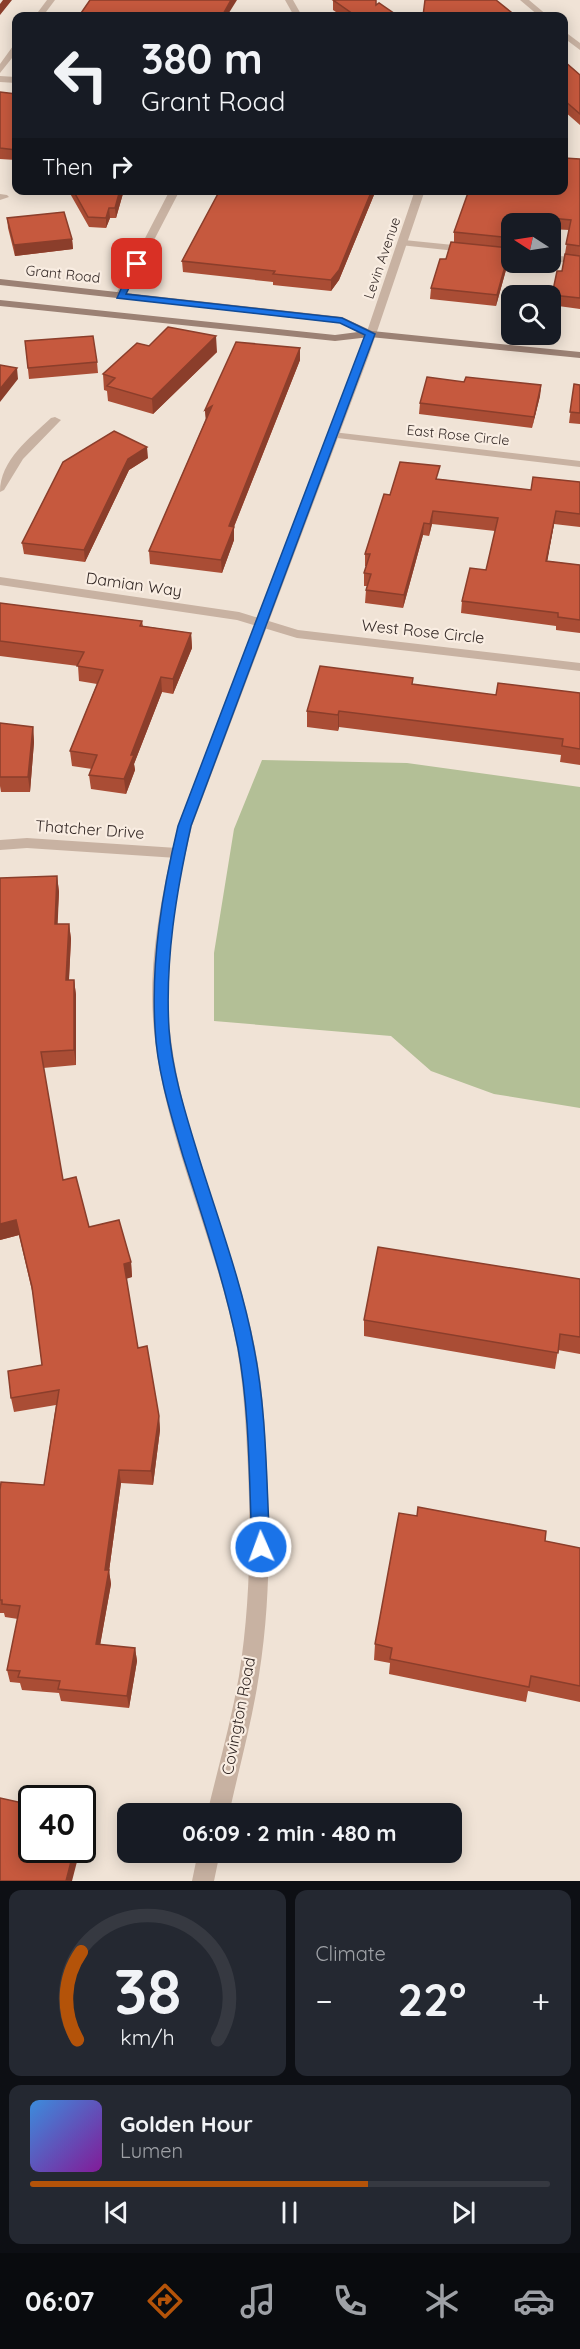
<!DOCTYPE html>
<html lang="en">
<head>
<meta charset="utf-8">
<style>
  :root { --surface:#171b24; --page:#242831; --text:#f1f3f6; --muted:#9ea1a6; --line:#363941; --accent:#b45309 }
  body { margin:0; font-family:Quicksand,sans-serif; background:var(--page); color:var(--text); height:100vh; display:flex; flex-direction:column; font-size:22px; white-space:nowrap }
  * { box-sizing:border-box; margin:0 }
  p { font-size:20px; color:var(--muted) }
  .icon { flex:none; width:33px; height:33px; fill:none; stroke:currentColor; stroke-width:2; stroke-linecap:round; stroke-linejoin:round }
  .map { position:relative; height:1881px; overflow:hidden }
  .panel { display:flex; flex-direction:column; gap:9px; padding:9px; background:#0d0f14; flex:1 }
  .panel>* { flex:none }
  .top-card { position:absolute; left:12px; top:12px; width:556px; height:183px; border-radius:12px; box-shadow:0 3px 15px #0003; background:#171b24; color:var(--text); overflow:hidden }
  .needle { width:39px; rotate:282deg }
  .fabs { position:absolute; left:501px; top:213px; display:grid; gap:12px }
  .fabs a { display:grid; place-items:center; width:60px; height:60px; border-radius:12px; background:var(--surface); box-shadow:0 3px 15px #0003; font-size:30px }
  .speed { position:absolute; left:18px; top:1785px; display:flex; gap:12px; font-size:30px; font-weight:700; text-align:center }
  .speed>* { display:grid; place-content:center; width:78px; height:78px; border-radius:50%; background:var(--surface); box-shadow:0 3px 15px #0003; line-height:1 }
  .speed .limit { border:3px solid #111; border-radius:9px; background:#fff; color:#111 }
  .pin { position:absolute; display:grid; place-items:center; width:51px; height:51px; color:#fff; margin:-26px; border-radius:12px; box-shadow:0 3px 9px #0006 }
  .me { position:absolute; width:66px; margin:-33px; rotate:358deg; stroke-linejoin:round; filter:drop-shadow(0 0 4px #0008) }
  .turn { display:flex; align-items:center; gap:21px; height:126px; padding:0 30px; font-size:27px }
  .turn .icon { width:78px; height:78px; stroke-width:2.5 }
  .turn b { display:block; font-size:42px; line-height:51px }
  .then { display:flex; align-items:center; height:57px; padding:0 30px; background:#0003; gap:12px; font-size:22px }
  .big { font-size:45px; font-weight:700; line-height:1.1 }
  .panel .widget { flex:1; display:flex; flex-direction:column; justify-content:center; gap:9px; min-width:0; padding:0 21px; border-radius:12px; background:var(--page) }
  .panel .dial { align-items:center; gap:0 }
  .dial svg { height:156px; overflow:visible; fill:none; stroke:var(--line); stroke-width:7; stroke-linecap:round; text-anchor:middle }
  .dial text { fill:var(--text); stroke:none }
  .song { display:flex; align-items:center; gap:18px }
  .cover { width:72px; height:72px; border-radius:9px; background:linear-gradient(135deg,hsl(210 70% 55%),hsl(290 70% 35%)) }
  .played { height:6px; border-radius:3px; background:linear-gradient(90deg,var(--accent) 65%,var(--line) 65%) }
  .keys { display:flex; justify-content:space-around; direction:ltr }
  .heat { display:flex; justify-content:space-between; align-items:center; font-size:33px; direction:ltr }
  .panel .tiles { flex:1; display:grid; gap:9px; grid-template-columns:1fr 1fr }
  .widget:last-child { grid-column:span 2 }
  .trip { position:absolute; left:117px; top:1803px; width:345px; height:60px; border-radius:12px; background:var(--surface); box-shadow:0 3px 15px #0003; font-weight:700; line-height:60px; text-align:center }
  .tabs { display:flex; height:96px; justify-content:space-around; align-items:center; background:#090b0e; color:var(--muted) }
  .tabs .icon { width:42px; height:42px }
  .tabs .on { color:var(--accent) }
  .tabs b { font-size:27px; color:var(--text) }
  .map>svg:first-child { display:block }
  .green { fill:#b3bf96 }
  .lines { fill:none; stroke-linecap:round; stroke-linejoin:round }
  .minor { fill:#c8b2a2; fill-rule:evenodd }
  .tertiary { fill:#c8b2a2; fill-rule:evenodd }
  .secondary { fill:#9b8174; fill-rule:evenodd }
  .wall { fill:#aa4d35 }
  .shaded-wall { fill:#8b3e2b }
  .building { fill:#c6593e; stroke:#8b3e2b; stroke-width:1.5 }
  .route { fill:#1a73e8; stroke:#114b97; stroke-width:1.5 }
  .labels { text-anchor:middle; dominant-baseline:central; stroke-width:4.5; stroke-linejoin:round; paint-order:stroke }
  .far-street-label { font-size:14px; fill:#332825; stroke:#f9ede2 }
  .street-label { font-size:16px; fill:#332825; stroke:#f9ede2 }
</style>
</head>
<body>
<div class="map">
<svg width="580" height="1881" viewBox="0 0 580 1881">
  <rect width="100%" height="100%" fill="#f0e3d6"/>
  <path class="green" d="M262,760L407,763L580,787V1108L494,1094L431,1071L391,1036L214,1021V953L234,829Z"/>
  <g class="lines">
    <path class="minor" d="M47,0H55L43,16H35Z
      M520,0H529L548,16H539Z
      M564,31L580,43V50L564,38Z
      M13,46H16V53L0,73V64Z
      M0,76L16,77V83L0,82Z
      M170,190H180L125,296L116,298L115,296Z
      M0,194L7,195L9,197L0,200Z
      M404,240L512,251V257L400,245L399,243Z
      M550,255L580,258V264L550,261Z
      M55,417L61,420L59,422L23,459L4,490L0,492C0,460 30,438 51,418Z
      M333,432L580,461V467L329,437V433Z
      M0,577L239,612L298,630L580,663V671L297,638L237,620L0,585Z
      M27,838L177,848L184,853L177,858L27,848L0,850V840Z"/>
    <path class="tertiary" d="M285,0H293L302,16H294Z
      M415,190H425L369,355L192,826C176,892 162,963 170,1031C182,1140 234,1241 255,1348C263,1388 265,1428 267,1469C270,1537 270,1607 259,1675C252,1722 239,1768 229,1814H207C218,1768 231,1722 239,1676C250,1607 251,1538 248,1469C246,1429 244,1388 237,1348C217,1241 165,1140 154,1031C147,963 162,892 178,826L359,355Z
      M198,1852H220L214,1881H192Z"/>
    <path class="secondary" d="M0,279L342,317L372,331L580,352V358L370,337L335,341L0,306V300L335,335L358,332L340,323L0,285Z"/>
  </g>
  <path class="wall" d="M333,0L376,5L398,16H342L333,10Z
    M564,61L580,75V125L564,111Z
    M0,92L16,94V160L0,159Z
    M580,159V309L551,305L552,295L562,271L569,230L550,229V224H512V249H510L509,259L496,306L430,299L431,288L454,242V232Z
    M68,190H124L116,218H110L106,228L89,227Z
    M220,190H376L339,280L331,291L273,285V282L183,272L182,261Z
    M7,218L72,239L73,249L15,256L8,228Z
    M25,341L97,362L98,373L29,379Z
    M149,346L217,352L153,414L108,401L107,391L104,390L103,374Z
    M300,348V360L234,527V540L222,573L150,564L149,551L206,419L205,410Z
    M464,382L541,385L540,396L532,428L419,414L420,403Z
    M574,384L580,385V424L569,423Z
    M148,458L129,470L85,562L24,554L22,543L63,462Z
    M439,479L531,490L580,482V527L554,524L547,561L580,565V633L556,630V626L461,613L462,601L486,570L495,531L432,524L429,536L423,535L403,608L365,603L366,590L367,586H364V573L366,566H365V554L390,495Z
    M0,603L142,621L143,626L191,633L192,648L173,694L162,692L134,764L135,770L126,794L91,789L89,775L92,769L72,766L70,751L97,684L79,681L78,666L0,656Z
    M413,684L496,695L580,693V765L560,762L561,755L339,727L338,731L307,727V711Z
    M0,723L33,727L34,742L30,792H1L0,786Z
    M57,876L59,892L57,924H69L71,939L69,980H74L76,995V1065L43,1068L63,1180L89,1227L131,1262L132,1277L126,1278L138,1348L159,1416L160,1430L153,1485L121,1483L109,1571L111,1584L100,1645L135,1648L137,1661L129,1708L61,1701L59,1693L22,1690L20,1683L10,1682L7,1670L18,1619L5,1617L4,1613H0V1490L44,1485L56,1405L14,1412L11,1398L42,1365L33,1295L19,1235L0,1240Z
    M580,1279V1354L558,1350L555,1369L364,1336V1320Z
    M545,1541L580,1548V1702L528,1691L526,1702L389,1674L390,1663L374,1660L375,1644Z"/>
  <path class="shaded-wall" d="M3,0H12L0,15V4Z
    M231,0H237L227,16H222Z
    M120,190H124L116,218L115,208Z
    M372,190H376L339,280L331,291V280Z
    M109,208L110,218L106,228V218Z
    M72,239L73,249L15,256L14,245Z
    M510,248L509,259L496,306L497,295Z
    M216,336L217,352L153,414L152,399Z
    M300,348V360L229,539V526Z
    M17,368L18,379L0,402V389Z
    M541,385L540,396L532,428L534,417Z
    M212,406L206,422L205,410Z
    M147,447L148,458L129,470L85,562L84,550L128,459Z
    M433,511L432,524L429,536L430,524Z
    M556,511L554,524L545,574L546,561Z
    M424,523L423,535L403,608L404,595Z
    M234,527V540L222,573L221,560Z
    M191,633L192,648L173,694V679Z
    M161,677L162,692L134,764L135,770L126,794L124,779L131,755Z
    M339,711V727L338,731V715Z
    M33,727L34,742L30,792L28,777Z
    M57,876L59,892L57,940L55,924Z
    M69,924L71,939L68,996L66,980Z
    M74,980L76,995V1065L74,1050Z
    M16,1220L19,1235L0,1240V1224Z
    M131,1262L132,1277L126,1279L124,1264Z
    M159,1416L160,1430L153,1485L151,1471Z
    M119,1470L121,1483L109,1571L111,1584L98,1657L96,1644L105,1570Z
    M135,1648L137,1661L129,1708L127,1696Z
    M84,1815L86,1827L82,1841V1819Z
    M74,1850H80L72,1881H66Z"/>
  <path class="building" d="M90,0H231L222,16H79Z
    M333,0H376V5L379,3L398,16H356Z
    M425,0H496L516,16H423Z
    M564,61L580,75V114L564,100Z
    M0,92L16,94V150L0,148Z
    M564,158L580,159V246L566,244L571,220L518,215L516,224H512V238L454,232L469,190H564Z
    M73,190H120L115,208H109L106,218L88,217Z
    M220,190H372L339,270L331,280L273,274L275,271L182,261Z
    M64,212L72,239L14,245L7,218Z
    M451,242L510,248L497,295L431,288L440,259H446Z
    M565,254L580,256V298L552,295L557,271H562Z
    M168,327L216,336L152,399L107,386L115,378L103,374L137,343L149,346Z
    M93,336L97,362L28,368L25,341Z
    M236,342L300,348L229,526L234,527L221,560L149,551L212,406L205,410Z
    M0,365L17,368L0,389Z
    M427,377L464,382L466,377L541,385L534,417L420,403Z
    M574,384L580,385V413L570,412Z
    M114,431L147,447L128,459L84,550L22,543L63,462Z
    M400,462L440,466L436,479L531,490L533,477L580,482V514L556,511L546,561L580,565V620L558,617V613L462,601L470,568L486,570L498,518L433,511L430,524L424,523L404,595L366,590L371,574L364,573L370,554H365L384,494L390,495Z
    M0,603L142,621L140,626L191,633L173,679L161,677L131,755H134L124,779L89,775L97,755L70,751L103,670L77,666L84,652L0,641Z
    M320,666L413,678L412,684L496,695L498,683L580,693V749L562,746L563,739L339,711L338,715L307,711Z
    M0,723L33,727L28,777H0Z
    M57,876L55,924H69L66,980H74V1050L41,1052L63,1180L76,1177L89,1227L119,1220L131,1262L124,1264L138,1348L147,1346L159,1416L151,1471L119,1470L105,1570H109L96,1644L135,1648L127,1696L58,1689L60,1681L18,1677L20,1671L7,1670L20,1606L2,1604V1600H0V1490L1,1482L44,1485L59,1390L11,1398L8,1371L42,1365L32,1287L16,1220L0,1224V878Z
    M378,1247L580,1279V1337L560,1334L558,1353L364,1320Z
    M418,1507L546,1531L545,1541L580,1548V1686L531,1676L529,1687L390,1659L392,1648L375,1644L399,1513L417,1516Z
    M0,1798L32,1805V1850H74L66,1881H0Z"/>
  <path class="route" d="M137,261L141,264L126,294L342,318L375,334L191,826C176,893 165,960 169,1029C172,1073 187,1118 200,1161C219,1222 242,1284 254,1348C267,1413 266,1481 270,1547L267,1553L261,1555L254,1553L252,1547C249,1481 250,1413 238,1348C225,1283 203,1219 183,1156C171,1115 157,1071 155,1028C151,960 162,893 178,826L365,335L340,323L117,298L132,264Z"/>
  <g class="labels">
    <g class="far-street-label">
      <text transform="translate(382 258) rotate(-71)">Levin Avenue</text>
      <text transform="translate(63 274) rotate(6)">Grant Road</text>
      <text transform="translate(458 435) rotate(6)">East Rose Circle</text>
    </g>
    <g class="street-label">
      <text transform="translate(134 584) rotate(8)">Damian Way</text>
      <text transform="translate(423 631) rotate(6)">West Rose Circle</text>
      <text transform="translate(90 829) rotate(4)">Thatcher Drive</text>
      <text transform="translate(238 1716) rotate(-79)">Covington Road</text>
    </g>
  </g>
</svg>
<div class="fabs">
<a><svg class="needle" viewBox="-14 -14 28 28"><path d="M0-13l5 13h-10z" fill="#e53935"/><path d="M0 13l5-13h-10z" fill="#9ea1a6"/></svg></a>
<a><svg class="icon" aria-label="search" viewBox="0 0 24 24"><circle cx="10" cy="10" r="6"/><path d="M15 15l6 6"/></svg></a>
</div>
<div class="speed"><div class="limit">40</div></div>
<div class="pin" style="left:137px;top:264px;background:#d93025"><svg class="icon" aria-label="arrive" viewBox="0 0 24 24"><path d="M6 21V4h12l-3 4 3 4H6"/></svg></div>
<svg class="me" style="left:261px;top:1547px" viewBox="-20 -20 40 40"><circle r="17" fill="#1a73e8" stroke="#fff" stroke-width="3"/><path d="M0-11L8 9 0 5-8 9z" fill="#fff"/></svg>
<div class="trip">06:09 · 2 min · 480 m</div>
<div class="top-card">
<div class="turn"><svg class="icon" aria-label="left" viewBox="0 0 24 24"><path d="M17 20v-9H6M10 6l-5 5 5 5"/></svg><div><b>380 m</b>Grant Road</div></div>
<div class="then">Then<svg class="icon" aria-label="right" viewBox="0 0 24 24"><path d="M7 20v-9h11M14 6l5 5-5 5"/></svg></div>
</div>
</div>
<section class="panel">
<div class="tiles">
<div class="widget dial"><svg viewBox="0 0 100 80">
<path d="M14 69A42 42 0 1 1 86 69"/>
<path d="M14 69A42 42 0 0 1 16 24" stroke="#b45309"/>
<text x="50" y="56" font-size="32" font-weight="700">38</text>
<text x="50" y="72" font-size="11">km/h</text>
</svg></div>
<div class="widget"><p>Climate</p>
<div class="heat"><a>−</a><b class="big">22°</b><a>+</a></div>
</div>
<div class="widget">
<div class="song"><i class="cover"></i><div><b>Golden Hour</b><p>Lumen</p></div></div>
<div class="played"></div>
<div class="keys"><svg class="icon" aria-label="previous" viewBox="0 0 24 24"><path d="M18 5L8 12l10 7zM5 5v14"/></svg><svg class="icon" aria-label="pause" viewBox="0 0 24 24"><path d="M8 5v14M16 5v14"/></svg><svg class="icon" aria-label="next" viewBox="0 0 24 24"><path d="M6 5l10 7-10 7zM19 5v14"/></svg></div>
</div>
</div>
</section>
<nav class="tabs">
<b>06:07</b>
<svg class="icon on" aria-label="directions" viewBox="0 0 24 24"><path d="M12 3l9 9-9 9-9-9zM9 14v-3h6M13 9l2 2-2 2"/></svg>
<svg class="icon" aria-label="music" viewBox="0 0 24 24"><path d="M9 18V5l10-2v13"/><circle cx="6" cy="18" r="3"/><circle cx="16" cy="16" r="3"/></svg>
<svg class="icon" aria-label="phone" viewBox="0 0 24 24"><path d="M5 4h4l2 5-3 2q2 4 5 5l2-3 5 2v4C11 20 4 13 5 4z"/></svg>
<svg class="icon" aria-label="climate" viewBox="0 0 24 24"><path d="M12 3v18M4 7l16 10M4 17L20 7"/></svg>
<svg class="icon" aria-label="car" viewBox="0 0 24 24"><path d="M5 17H2v-5l4-1 3-4h7l3 4 3 1v5h-3M9 17h6M6 11h13"/><circle cx="7" cy="17" r="2"/><circle cx="17" cy="17" r="2"/></svg>
</nav>
</body>
</html>
